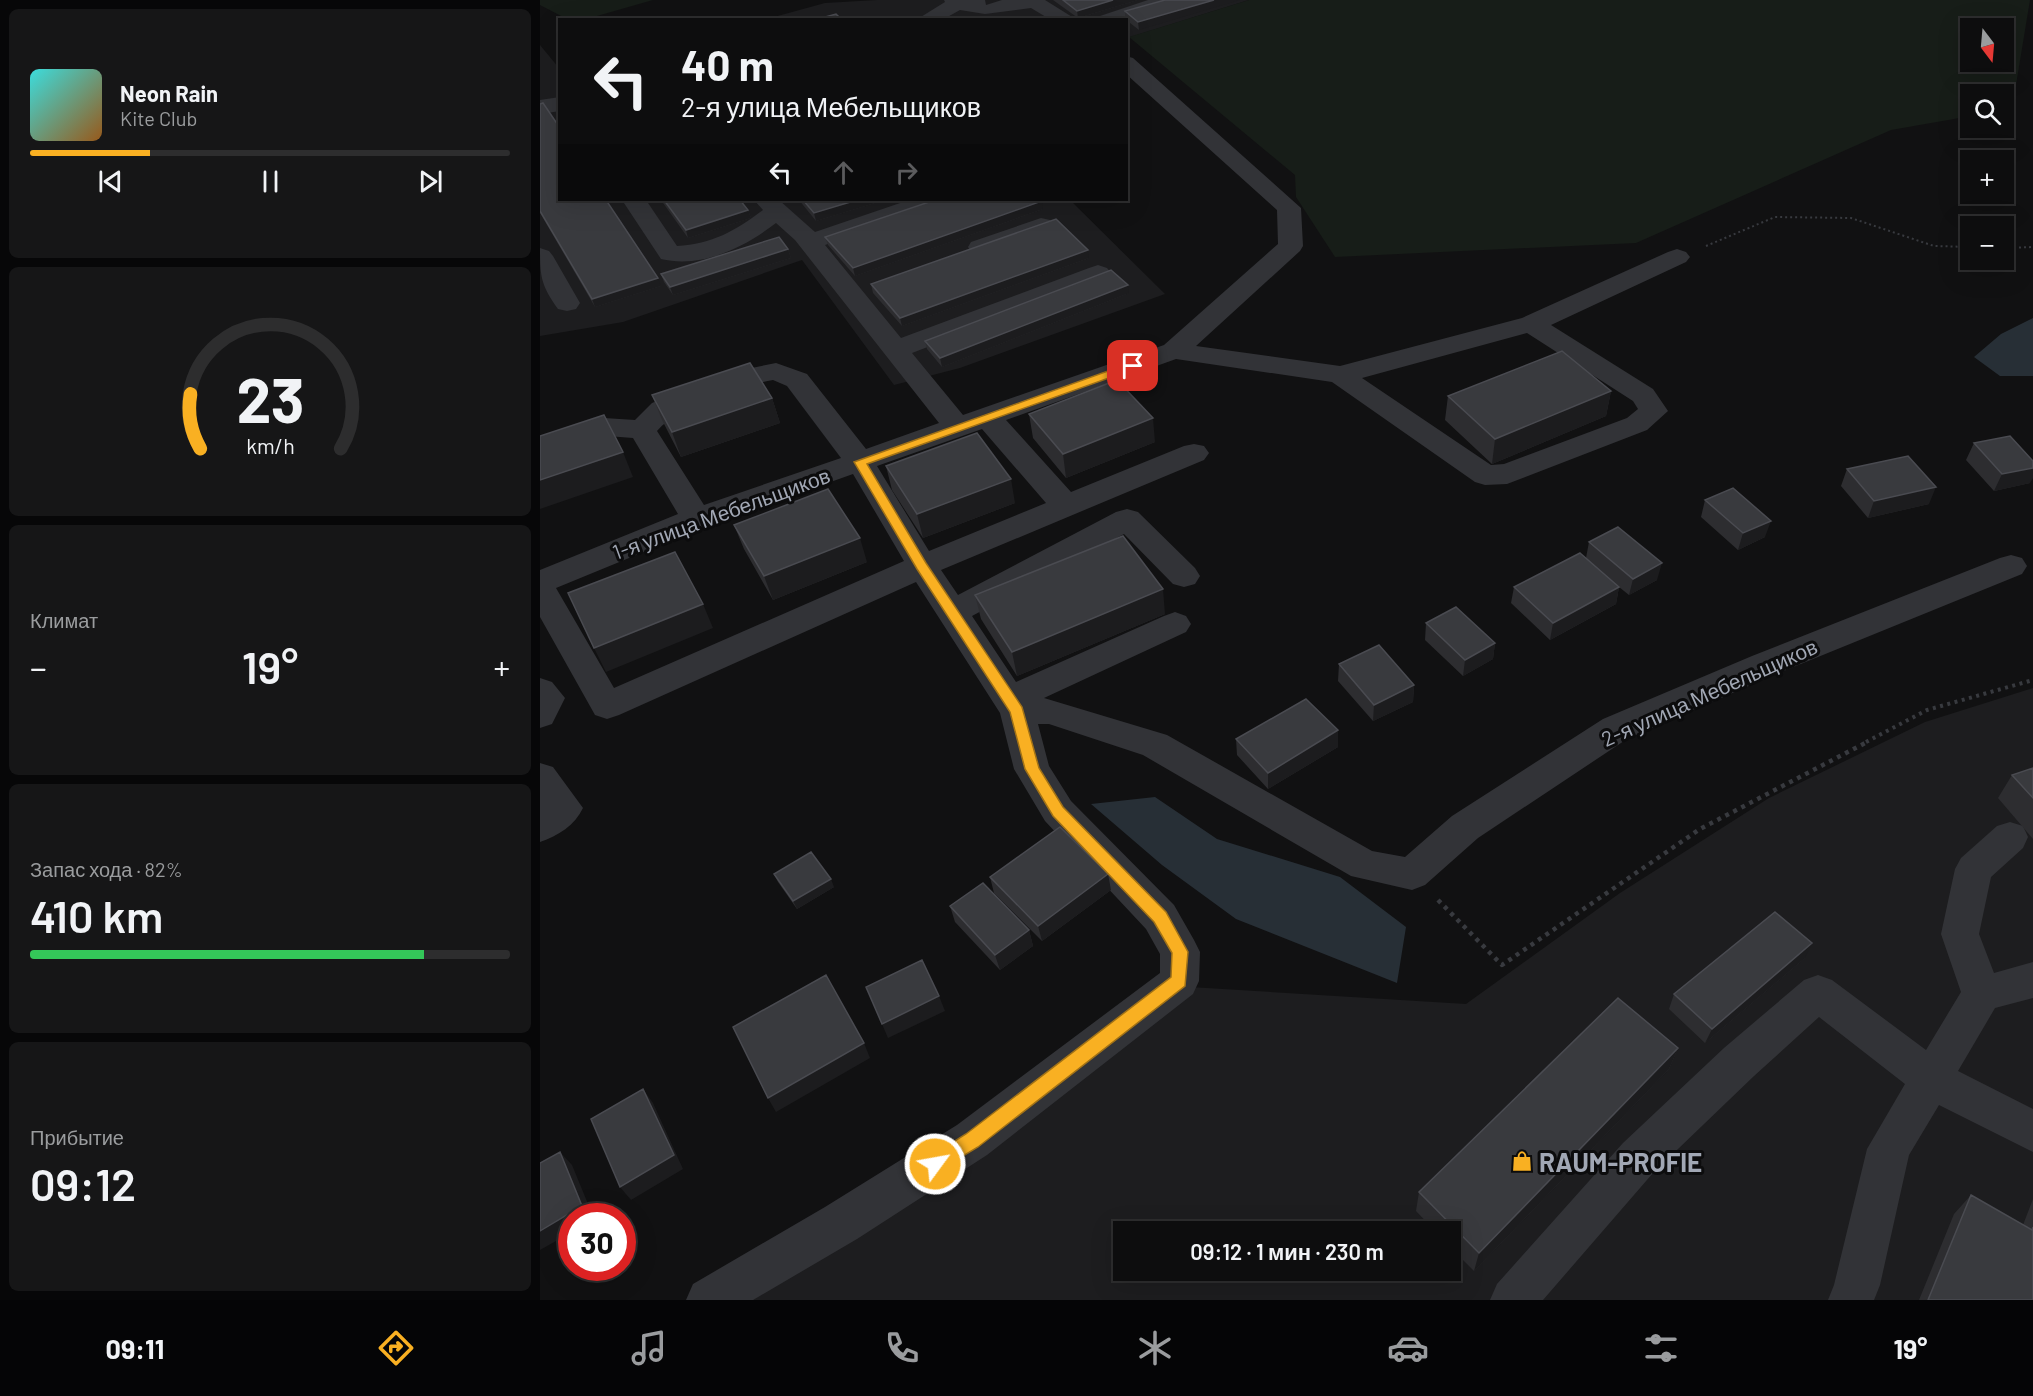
<!DOCTYPE html>
<html lang="ru">
<head>
<meta charset="utf-8">
<style>
  :root { --surface:#0d0d0e; --page:#161617; --text:#f1f3f6; --muted:#9a9c9e; --line:#2d2d2e; --accent:#f9b022 }
  body { margin:0; font-family:Barlow,sans-serif; background:var(--page); color:var(--text); height:100vh; display:flex; flex-direction:column; font-size:22px; white-space:nowrap }
  * { box-sizing:border-box; margin:0 }
  p { font-size:20px; color:var(--muted) }
  .icon { flex:none; width:33px; height:33px; fill:none; stroke:currentColor; stroke-width:2; stroke-linecap:round; stroke-linejoin:round }
  .map { position:relative; flex:1; overflow:hidden }
  .sheet { display:flex; flex-direction:column; gap:9px; padding:9px; background:#070708; width:540px }
  .sheet>* { flex:none }
  .hud { position:absolute; left:18px; top:18px; width:570px; height:183px; border-radius:0px; box-shadow:0 6px 24px #0002,0 0 0 2px var(--line); background:#0d0d0e; color:var(--text); overflow:hidden }
  .needle { width:39px; rotate:164deg }
  .fabs { position:absolute; left:1420px; top:18px; display:grid; gap:12px }
  .fabs a { display:grid; place-items:center; width:54px; height:54px; border-radius:0px; background:var(--surface); box-shadow:0 6px 24px #0002,0 0 0 2px var(--line); font-size:30px }
  .speed { position:absolute; left:18px; top:1203px; display:flex; gap:12px; font-size:30px; font-weight:700; text-align:center }
  .speed>* { display:grid; place-content:center; width:78px; height:78px; border-radius:50%; background:var(--surface); box-shadow:0 6px 24px #0002,0 0 0 2px var(--line); line-height:1 }
  .speed .limit { border:9px solid #d22; background:#fff; color:#111 }
  .pin { position:absolute; display:grid; place-items:center; width:51px; height:51px; color:#fff; margin:-26px; border-radius:12px; box-shadow:0 3px 9px #0006 }
  .me { position:absolute; width:66px; margin:-33px; rotate:58deg; stroke-linejoin:round; filter:drop-shadow(0 0 4px #0008) }
  .turn { display:flex; align-items:center; gap:21px; height:126px; padding:0 24px; font-size:27px }
  .turn .icon { width:78px; height:78px; stroke-width:2.5 }
  .turn b { display:block; font-size:42px; line-height:51px }
  .lanes { display:flex; align-items:center; height:57px; padding:0 24px; background:#0003; justify-content:center; gap:30px; direction:ltr }
  .lanes .off { opacity:.35 }
  .big { font-size:45px; font-weight:600; line-height:1.1 }
  .sheet .widget { flex:1; display:flex; flex-direction:column; justify-content:center; gap:9px; min-width:0; padding:0 21px; border-radius:9px; background:var(--page) }
  .sheet .dial { align-items:center; gap:0 }
  .dial svg { height:156px; overflow:visible; fill:none; stroke:var(--line); stroke-width:7; stroke-linecap:round; text-anchor:middle }
  .dial text { fill:var(--text); stroke:none }
  .song { display:flex; align-items:center; gap:18px }
  .cover { width:72px; height:72px; border-radius:9px; background:linear-gradient(135deg,hsl(180 70% 55%),hsl(30 70% 35%)) }
  .played { height:6px; border-radius:3px; background:linear-gradient(90deg,var(--accent) 25%,var(--line) 25%) }
  .keys { display:flex; justify-content:space-around; direction:ltr }
  .heat { display:flex; justify-content:space-between; align-items:center; font-size:33px; direction:ltr }
  .charge { height:9px; border-radius:4px; background:linear-gradient(90deg,#34c759 82%,var(--line) 0) }
  .trip { position:absolute; left:573px; top:1221px; width:348px; height:60px; border-radius:0px; background:var(--surface); box-shadow:0 6px 24px #0002,0 0 0 2px var(--line); font-weight:600; line-height:60px; text-align:center }
  .dock { display:flex; height:96px; justify-content:space-around; align-items:center; background:#050506; color:var(--muted) }
  .dock .icon { width:42px; height:42px }
  .dock .selected { color:var(--accent) }
  .dock b { font-size:27px; color:var(--text) }
  main { display:flex; flex:1; min-height:0 }
  .map>svg:first-child { display:block }
  .built { fill:#1d1d1f; fill-rule:evenodd }
  .green { fill:#171d18; fill-rule:evenodd }
  .water { fill:#272f36 }
  .lines { fill:none; stroke-linecap:round; stroke-linejoin:round }
  .path-far2 { stroke:#383a3f; stroke-width:2; stroke-dasharray:2 3; stroke-linecap:butt }
  .path-far1 { stroke:#383a3f; stroke-width:4; stroke-dasharray:3 4.5; stroke-linecap:butt }
  .path { stroke:#383a3f; stroke-width:4.5; stroke-dasharray:4 5; stroke-linecap:butt }
  .minor { fill:#323337; fill-rule:evenodd }
  .wall { fill:#2d2d30 }
  .shaded-wall { fill:#1c1c1e }
  .building { fill:#393a3e; stroke:#4a4b51; stroke-width:1.5 }
  .route { fill:#f9b022; stroke:#a27216; stroke-width:1.5 }
  .labels { text-anchor:middle; dominant-baseline:central; stroke-width:6; stroke-linejoin:round; paint-order:stroke }
  .street-label { font-size:21px; fill:#a1a7b4; stroke:#0c0c0d }
  .near-poi-label { font-size:26px; font-weight:bold; fill:#a1a7b4; stroke:#0c0c0d; text-anchor:start }
</style>
</head>
<body>
<main>
<section class="sheet">
<div class="widget">
<div class="song"><i class="cover"></i><div><b>Neon Rain</b><p>Kite Club</p></div></div>
<div class="played"></div>
<div class="keys"><svg class="icon" aria-label="previous" viewBox="0 0 24 24"><path d="M18 5L8 12l10 7zM5 5v14"/></svg><svg class="icon" aria-label="pause" viewBox="0 0 24 24"><path d="M8 5v14M16 5v14"/></svg><svg class="icon" aria-label="next" viewBox="0 0 24 24"><path d="M6 5l10 7-10 7zM19 5v14"/></svg></div>
</div>
<div class="widget dial"><svg viewBox="0 0 100 80">
<path d="M14 69A42 42 0 1 1 86 69"/>
<path d="M14 69A42 42 0 0 1 9 41" stroke="#f9b022"/>
<text x="50" y="56" font-size="32" font-weight="700">23</text>
<text x="50" y="72" font-size="11">km/h</text>
</svg></div>
<div class="widget"><p>Климат</p>
<div class="heat"><a>−</a><b class="big">19°</b><a>+</a></div>
</div>
<div class="widget"><p>Запас хода · 82%</p><b class="big">410 km</b><div class="charge"></div></div>
<div class="widget"><p>Прибытие</p><b class="big">09:12</b></div>
</section>
<div class="map">
<svg width="1493" height="1300" viewBox="0 0 1493 1300">
  <rect width="100%" height="100%" fill="#111112"/>
  <path class="built" d="M337,0H709L587,38L586,20H494L487,16L461,20H223L285,3Z
    M0,45L19,68L20,200H530L625,294L420,368L354,385L262,260L83,322L0,336Z
    M1493,688V1300H185L650,987L926,1004L1080,893L1229,798L1385,722ZM584,1232H910V1270H584Z"/>
  <path class="green" d="M0,0H113L43,20L27,19L0,5Z
    M709,0H1490L1472,109L1464,110V94H1431V116L1351,130L1096,243L795,257L756,197L755,175L589,37ZM1431,28H1464V62H1431Z"/>
  <path class="water" d="M1493,318V376H1460L1434,357L1461,334Z
    M615,797L677,839L800,877L866,927L857,983L696,919L622,865L551,804Z"/>
  <g class="lines">
    <path class="path-far2" d="M1166,246L1235,217L1311,218L1394,246L1431,247
      M1464,248L1493,247"/>
    <path class="path-far1" d="M1326,742L1387,710L1493,680"/>
    <path class="path" d="M898,900L962,965L1160,829L1329,741"/>
    <path class="minor" d="M404,0H505L537,20H511L491,8L445,14L420,10L402,20H376L405,2Z
      M608,0H638L635,4L586,20H557L560,16Z
      M586,56L593,58L761,208L763,246L760,251L656,346L800,366L982,318L1128,252L1137,249L1146,252L1150,257L1146,262L1011,325L1113,389L1128,411L1107,430L967,484L945,485L935,482L792,382L636,359L466,420L531,492L644,446L654,444L664,446L669,453L664,460L401,570L418,595L576,512L587,509L598,512L655,568L660,576L655,584L644,587L633,584L584,534L432,616L476,682L624,616L635,612L646,616L651,624L646,632L504,698L627,735L832,851L865,857L912,816L1063,719L1212,656L1460,558L1471,555L1482,558L1487,566L1482,574L1236,674L1087,739L938,838L885,885L872,890L811,876L603,755L509,724H498L509,766L531,801L634,905L654,940L660,952L659,981L653,994L447,1155L317,1239L213,1300H146L153,1284L285,1207L417,1125L620,973V954L606,929L505,821L474,769L460,713L376,582L79,715L67,719L55,715L0,617V570L138,514L93,438L67,436L0,461V441L64,418L95,420L112,403L182,374L236,363L267,374L326,449L399,423L255,240L236,223C205,247 162,269 121,259L82,200H106L137,246C172,244 195,231 223,210L214,200H239L275,232L369,200H403L399,205L285,245L361,338L549,268L558,265L567,268L571,273L567,278L372,353L423,415L624,345L738,244L737,210L586,74ZM987,333L1093,401L1098,409L1087,418L964,464L951,465L822,378ZM233,380L247,386L301,458L164,505L117,431C145,401 193,388 233,380ZM442,429L506,503L389,551L337,466ZM313,474L364,561L74,688L16,588L167,526Z
      M20,97V111L0,114V100Z
      M501,218L510,220L513,225L510,230L440,254L431,252L428,247L431,242Z
      M0,248L9,251L13,256L40,303L36,309L27,311L18,309C1,285 0,277 0,248Z
      M0,678L12,682L25,698L12,724L0,728Z
      M0,763L13,767L43,808C35,825 18,836 0,842Z
      M1470,822L1483,826L1488,837L1483,848L1451,877L1439,934L1454,973L1493,962V998L1455,1008L1418,1071L1493,1109V1152L1399,1105L1369,1155L1340,1285L1334,1300H1288L1294,1285L1327,1149L1365,1084L1279,1017L1214,1076L1113,1173L1003,1300H950L957,1284L1083,1143L1184,1048L1264,980L1278,975L1292,980L1386,1050L1421,992L1401,934L1415,869L1421,858L1457,826Z"/>
  </g>
  <path class="wall" d="M513,0H598L538,18Z
    M625,0L599,30L585,19V11Z
    M0,104L121,286L55,307L0,213Z
    M121,200H200L208,210L211,218L148,238Z
    M259,200H345L276,221Z
    M503,209L315,276L288,245L285,237Z
    M248,249L251,258L133,295L124,282L121,274Z
    M549,258L362,326L333,293L331,284Z
    M589,293L402,367L387,349L385,341Z
    M1071,391L1066,416L952,464L905,420L908,396Z
    M112,395L232,398L240,423L141,457L122,420Z
    M489,414L615,442L526,478L493,438Z
    M1434,443L1490,483L1454,491L1426,460Z
    M346,466L475,503L383,538L352,490Z
    M1307,469L1389,504L1328,518L1301,486Z
    M1165,500L1225,537L1198,550L1161,517Z
    M194,525L327,562L233,600L204,549Z
    M1049,542L1117,580L1089,595L1079,587L1076,604L1010,640L971,603L974,587L1046,558Z
    M435,595L625,614L477,676L441,619Z
    M886,623L955,643L953,659L923,676L885,640Z
    M799,664L874,685L873,702L833,721L798,681Z
    M696,739L798,747L728,789L697,755Z
    M1493,768V839L1458,798L1472,775Z
    M234,874L294,887L257,909L238,882Z
    M450,877L571,890L502,941L454,893Z
    M410,906L489,930L493,946L460,970L415,922Z
    M1265,958L1165,1043L1129,1009L1134,994Z
    M1138,1048L1129,1069L934,1271L910,1247V1232H896L876,1211L879,1192Z
    M1431,1195L1483,1225L1493,1199V1300H1379L1414,1214Z"/>
  <path class="shaded-wall" d="M445,0H462L446,5Z
    M573,0H598L538,18L537,11Z
    M674,0H700L599,30L598,22Z
    M317,200H345L276,221L274,213Z
    M502,201L503,209L315,276L313,268Z
    M208,210L211,218L148,238L146,230Z
    M248,249L251,258L133,295L130,287Z
    M548,250L549,258L362,326L360,318Z
    M118,278L121,286L55,307L52,299Z
    M588,285L589,293L402,367L400,358Z
    M1071,391L1066,416L952,464L955,439Z
    M232,398L240,423L141,457L132,432Z
    M613,418L615,442L526,478L523,454Z
    M83,452L93,477L0,509V480Z
    M1493,468V478L1490,483L1454,491L1462,474Z
    M471,479L475,503L383,538L377,514Z
    M1396,487L1389,504L1328,518L1334,501Z
    M1231,521L1225,537L1198,550L1203,533Z
    M320,538L327,562L233,600L224,576Z
    M1122,563L1117,580L1089,595L1093,579Z
    M1079,587L1076,604L1010,640L1013,623Z
    M623,589L625,614L477,676L472,652Z
    M163,604L173,628L66,672L54,648Z
    M955,643L953,659L923,676L925,660Z
    M874,685L873,702L833,721L834,705Z
    M798,730V747L728,789V773Z
    M568,874L571,890L502,941L498,926Z
    M291,879L294,887L257,909L253,901Z
    M489,930L493,946L460,970L455,955Z
    M1272,943L1265,958L1165,1043L1172,1029Z
    M399,996L405,1011L348,1038L342,1024Z
    M324,1043L330,1058L236,1112L228,1098Z
    M1138,1048L1129,1069L934,1271L939,1253Z
    M103,1089L113,1103L143,1169L91,1200L80,1187Z
    M20,1152L32,1165L53,1216H32V1232L0,1250V1231Z"/>
  <path class="building" d="M523,0H573L537,11Z
    M625,0H674L598,22L585,11Z
    M296,14L302,20H274Z
    M3,103L20,128V200H66L118,278L52,299L0,211V104Z
    M124,200H200L208,210L146,230Z
    M263,200H317L274,213Z
    M395,200H500L502,201L313,268L285,237Z
    M516,219L548,250L360,318L331,284Z
    M239,237L248,249L130,287L121,274Z
    M571,270L588,285L400,358L385,341Z
    M1022,351L1071,391L955,439L908,396Z
    M210,363L232,398L132,432L112,395Z
    M577,380L613,418L523,454L489,414Z
    M64,415L83,452L0,480V436Z
    M437,433L471,479L377,514L346,466Z
    M1470,436L1493,461V468L1462,474L1434,443Z
    M1368,456L1396,487L1334,501L1307,469Z
    M1193,488L1231,521L1203,533L1165,500Z
    M288,489L320,538L224,576L194,525Z
    M1078,527L1122,563L1093,579L1049,542Z
    M583,536L623,589L472,652L435,595Z
    M135,552L163,604L54,648L28,593Z
    M1040,553L1079,587L1013,623L974,587Z
    M916,607L955,643L925,660L886,623Z
    M839,645L874,685L834,705L799,664Z
    M766,699L798,730L728,773L696,739Z
    M1493,768V798L1472,775Z
    M520,827L568,874L498,926L450,877Z
    M271,852L291,879L253,901L234,874Z
    M443,883L489,930L455,955L410,906Z
    M1235,912L1272,943L1172,1029L1134,994Z
    M382,960L399,996L342,1024L326,987Z
    M286,975L324,1043L228,1098L193,1027Z
    M1078,998L1138,1048L939,1253L879,1192Z
    M103,1089L134,1155L80,1187L51,1119Z
    M20,1152L42,1206L0,1231V1163Z
    M1431,1195L1492,1230L1493,1227V1300H1388Z"/>
  <path class="route" d="M593,362L597,363V368L327,464L386,563L482,707L499,768L523,807L626,912L648,952L645,986L438,1147L395,1173L388,1170L386,1164L388,1158L426,1134L631,977L632,953L614,922L513,816L485,769L470,712L377,569L314,462Z"/>
  <defs>
    <g id="shop-bare" transform="scale(1.62)"><path d="M-5-2.5h2.3a2.7 3.5 0 0 1 5.4 0H5L5.5 6h-11ZM-1.5-2.5h3a1.5 2.3 0 0 0-3 0Z" fill="#f9b022" stroke="#0c0c0d" stroke-width="2.5" paint-order="stroke"/></g>
  </defs>
  <g fill-rule="evenodd">
    <use href="#shop-bare" x="982" y="1161"/>
  </g>
  <g class="labels">
    <g class="street-label">
      <text transform="translate(181 513) rotate(-20)">1-я улица Мебельщиков</text>
      <text transform="translate(1169 692) rotate(-24)">2-я улица Мебельщиков</text>
    </g>
    <g class="near-poi-label">
      <text x="999" y="1161">RAUM-PROFIE</text>
    </g>
  </g>
</svg>
<div class="fabs">
<a><svg class="needle" viewBox="-14 -14 28 28"><path d="M0-13l5 13h-10z" fill="#e53935"/><path d="M0 13l5-13h-10z" fill="#9a9c9e"/></svg></a>
<a><svg class="icon" aria-label="search" viewBox="0 0 24 24"><circle cx="10" cy="10" r="6"/><path d="M15 15l6 6"/></svg></a>
<a>+</a>
<a>−</a>
</div>
<div class="speed"><div class="limit">30</div></div>
<div class="pin" style="left:593px;top:366px;background:#d93025"><svg class="icon" aria-label="arrive" viewBox="0 0 24 24"><path d="M6 21V4h12l-3 4 3 4H6"/></svg></div>
<svg class="me" style="left:395px;top:1164px" viewBox="-20 -20 40 40"><circle r="17" fill="#f9b022" stroke="#fff" stroke-width="3"/><path d="M0-11L8 9 0 5-8 9z" fill="#fff"/></svg>
<div class="trip">09:12 · 1 мин · 230 m</div>
<div class="hud">
<div class="turn"><svg class="icon" aria-label="left" viewBox="0 0 24 24"><path d="M17 20v-9H6M10 6l-5 5 5 5"/></svg><div><b>40 m</b>2-я улица Мебельщиков</div></div>
<div class="lanes"><svg class="icon" aria-label="left" viewBox="0 0 24 24"><path d="M17 20v-9H6M10 6l-5 5 5 5"/></svg><svg class="icon off" aria-label="ahead" viewBox="0 0 24 24"><path d="M12 20V5M6 11l6-6 6 6"/></svg><svg class="icon off" aria-label="right" viewBox="0 0 24 24"><path d="M7 20v-9h11M14 6l5 5-5 5"/></svg></div>
</div>
</div>
</main>
<nav class="dock">
<b>09:11</b>
<svg class="icon selected" aria-label="directions" viewBox="0 0 24 24"><path d="M12 3l9 9-9 9-9-9zM9 14v-3h6M13 9l2 2-2 2"/></svg>
<svg class="icon" aria-label="music" viewBox="0 0 24 24"><path d="M9 18V5l10-2v13"/><circle cx="6" cy="18" r="3"/><circle cx="16" cy="16" r="3"/></svg>
<svg class="icon" aria-label="phone" viewBox="0 0 24 24"><path d="M5 4h4l2 5-3 2q2 4 5 5l2-3 5 2v4C11 20 4 13 5 4z"/></svg>
<svg class="icon" aria-label="climate" viewBox="0 0 24 24"><path d="M12 3v18M4 7l16 10M4 17L20 7"/></svg>
<svg class="icon" aria-label="car" viewBox="0 0 24 24"><path d="M5 17H2v-5l4-1 3-4h7l3 4 3 1v5h-3M9 17h6M6 11h13"/><circle cx="7" cy="17" r="2"/><circle cx="17" cy="17" r="2"/></svg>
<svg class="icon" aria-label="filters" viewBox="0 0 24 24"><path d="M4 7h16M4 17h16"/><circle cx="9" cy="7" r="2"/><circle cx="15" cy="17" r="2"/></svg>
<b>19°</b>
</nav>
</body>
</html>
